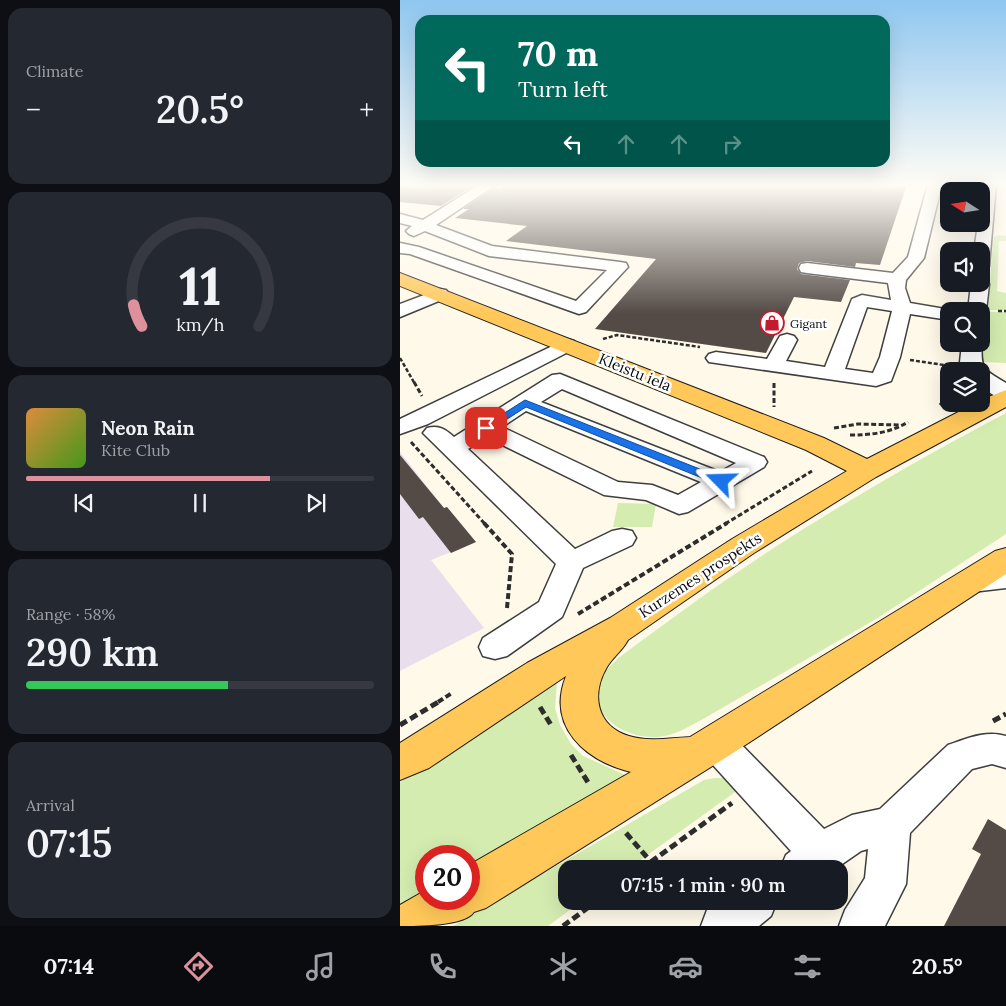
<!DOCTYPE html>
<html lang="en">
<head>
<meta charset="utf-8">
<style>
  :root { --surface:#171b24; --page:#242831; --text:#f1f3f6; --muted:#9ea1a6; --line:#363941; --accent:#dd919d }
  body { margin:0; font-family:Lora,serif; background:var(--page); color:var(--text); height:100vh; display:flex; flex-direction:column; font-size:19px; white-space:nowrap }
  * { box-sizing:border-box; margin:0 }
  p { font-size:16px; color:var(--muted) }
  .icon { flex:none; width:28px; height:28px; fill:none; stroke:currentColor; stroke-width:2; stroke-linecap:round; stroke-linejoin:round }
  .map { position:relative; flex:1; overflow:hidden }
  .details { display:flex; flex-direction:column; gap:8px; padding:8px; background:#0d0f14; width:400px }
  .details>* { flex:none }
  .guide { position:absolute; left:15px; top:15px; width:475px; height:152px; border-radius:15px; box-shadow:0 5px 20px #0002; background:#00695c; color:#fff; overflow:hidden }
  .needle { width:32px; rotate:282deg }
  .buttons { position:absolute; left:540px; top:182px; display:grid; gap:10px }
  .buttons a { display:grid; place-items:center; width:50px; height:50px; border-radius:10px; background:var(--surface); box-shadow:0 5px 20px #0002; font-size:25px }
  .speed { position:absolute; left:15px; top:845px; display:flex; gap:10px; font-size:25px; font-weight:700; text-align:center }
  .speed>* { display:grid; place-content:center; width:65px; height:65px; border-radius:50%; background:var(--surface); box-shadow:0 5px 20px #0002; line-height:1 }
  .speed .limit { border:8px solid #d22; background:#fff; color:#111 }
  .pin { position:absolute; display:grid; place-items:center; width:42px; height:42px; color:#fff; margin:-21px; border-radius:10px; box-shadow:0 2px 8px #0006 }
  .me { position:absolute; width:55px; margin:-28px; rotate:292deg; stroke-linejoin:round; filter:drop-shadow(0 0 4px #0008) }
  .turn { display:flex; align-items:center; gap:18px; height:105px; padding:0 20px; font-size:22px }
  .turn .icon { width:65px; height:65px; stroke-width:2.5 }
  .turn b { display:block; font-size:35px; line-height:42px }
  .lanes { display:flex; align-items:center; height:48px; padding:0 20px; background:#0003; justify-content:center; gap:25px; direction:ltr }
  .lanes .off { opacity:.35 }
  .big { font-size:38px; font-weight:600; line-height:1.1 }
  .details .card { flex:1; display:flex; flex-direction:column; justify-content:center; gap:8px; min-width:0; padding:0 18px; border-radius:15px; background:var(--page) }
  .details .dial { align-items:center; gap:0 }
  .dial svg { height:130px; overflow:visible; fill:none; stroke:var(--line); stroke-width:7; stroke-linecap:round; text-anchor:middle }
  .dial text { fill:var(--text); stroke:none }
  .song { display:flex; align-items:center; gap:15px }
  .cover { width:60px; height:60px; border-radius:8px; background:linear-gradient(135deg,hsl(30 70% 55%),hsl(100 70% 35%)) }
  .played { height:5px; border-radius:2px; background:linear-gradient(90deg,var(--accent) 70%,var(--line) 70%) }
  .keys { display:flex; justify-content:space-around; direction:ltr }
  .heat { display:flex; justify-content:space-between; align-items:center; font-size:28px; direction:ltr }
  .charge { height:8px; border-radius:4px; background:linear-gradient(90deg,#34c759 58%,var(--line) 0) }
  .trip { position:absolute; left:158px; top:860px; width:290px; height:50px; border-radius:15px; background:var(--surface); box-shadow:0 5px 20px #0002; font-weight:600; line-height:50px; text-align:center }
  .tabs { display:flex; height:80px; justify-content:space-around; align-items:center; background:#090b0e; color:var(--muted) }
  .tabs .icon { width:35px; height:35px }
  .tabs .on { color:var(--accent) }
  .tabs b { font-size:22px; color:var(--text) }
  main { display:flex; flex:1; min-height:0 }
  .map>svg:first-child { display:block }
  .industrial { fill:#e9deeb }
  .green { fill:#d4ecb0 }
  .building { fill:#544b47 }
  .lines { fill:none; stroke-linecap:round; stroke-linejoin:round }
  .minor-casing { stroke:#3e3e3e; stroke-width:3 }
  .major-casing { stroke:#1c1c1c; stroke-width:2 }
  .path-far3 { stroke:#2d2d2d; stroke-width:2.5; stroke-dasharray:4 2; stroke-linecap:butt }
  .path-far2 { stroke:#2d2d2d; stroke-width:3; stroke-dasharray:5 2.5; stroke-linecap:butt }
  .path-far1 { stroke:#2d2d2d; stroke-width:4; stroke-dasharray:6 3; stroke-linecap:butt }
  .path { stroke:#2d2d2d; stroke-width:5; stroke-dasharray:8 4; stroke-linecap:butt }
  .minor { fill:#fff; fill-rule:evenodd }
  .major { fill:#ffc859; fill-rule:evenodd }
  .route { fill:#1a73e8; stroke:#114b97 }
  .labels { text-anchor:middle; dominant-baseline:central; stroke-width:5; stroke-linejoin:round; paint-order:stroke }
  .far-poi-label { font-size:12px; fill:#0b0b0b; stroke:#fff; text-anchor:start }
  .street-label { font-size:15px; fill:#0b0b0b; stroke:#fff }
</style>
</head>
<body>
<main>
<section class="details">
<div class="card"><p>Climate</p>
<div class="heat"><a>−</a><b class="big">20.5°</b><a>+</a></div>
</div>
<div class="card dial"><svg viewBox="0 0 100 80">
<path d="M14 69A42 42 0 1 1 86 69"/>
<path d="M14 69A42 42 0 0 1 9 56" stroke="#dd919d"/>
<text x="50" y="56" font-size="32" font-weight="700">11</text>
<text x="50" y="72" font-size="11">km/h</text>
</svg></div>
<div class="card">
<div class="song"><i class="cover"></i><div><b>Neon Rain</b><p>Kite Club</p></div></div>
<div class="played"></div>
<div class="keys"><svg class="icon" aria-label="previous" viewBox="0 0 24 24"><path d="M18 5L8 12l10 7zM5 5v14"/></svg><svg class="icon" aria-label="pause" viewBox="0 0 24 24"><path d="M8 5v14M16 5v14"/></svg><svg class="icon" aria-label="next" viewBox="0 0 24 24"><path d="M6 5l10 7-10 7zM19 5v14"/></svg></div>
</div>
<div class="card"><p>Range · 58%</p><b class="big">290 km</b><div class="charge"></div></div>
<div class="card"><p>Arrival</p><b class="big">07:15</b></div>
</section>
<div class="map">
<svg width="606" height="926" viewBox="0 0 606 926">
  <rect width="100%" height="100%" fill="#fff9e9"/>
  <path class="industrial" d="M0,452L44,508L47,507L76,542L31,560L84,628L0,671Z"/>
  <path class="green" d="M599,235L606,236V241H599L597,291L606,293V310H588L593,241L594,237Z
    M588,312H606V363L583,362Z
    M606,413V534L476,619L303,719C288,727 271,738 253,737C222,737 186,714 201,679C206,669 214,662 221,656C255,631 288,606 323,582C413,520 509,464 606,413Z
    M218,503L256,504L252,527H213Z
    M153,682L157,683L155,708L160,725L171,744L183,756L232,778L69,872V856H26V896L0,911V782Z
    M315,778H325L338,790L228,869H166V901H182L148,926H53L304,780Z"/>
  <path class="building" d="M0,184H58L73,186L41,206L0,202Z
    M107,184H507L480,265L456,263L455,267L407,261L399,263L397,269L401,274L450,280L441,302L394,297L366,353L195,329L256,259L106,241L127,226L55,218L69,209H63L94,188L100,189Z
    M0,455L44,508L47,507L76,542L51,553L23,517L19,519L0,494Z
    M588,819L606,830V926H544L581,854L572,849Z"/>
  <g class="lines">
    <g class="minor-casing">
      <path id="minor" d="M80,184H97L36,225L92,246L220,262L226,263L228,267L186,312L179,314L10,254L0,253V243L19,247L176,301L207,270L89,256L25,231L14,236L9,234L6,231L12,226L0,223V214L23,220Z
        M528,184H542L524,258L506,280L505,288L510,303L557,311H549V320L510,314L500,357L491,381L476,386L309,362L306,358L309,354L316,352L367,359L380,336L387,334L394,336L397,340L386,361L425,367L452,299L462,295L491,300L488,283L407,273L401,272L399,268L401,264L407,263L493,273L508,257ZM467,307L492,311L480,357L473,373L445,369Z
        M582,184H596L589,266L587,270L581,271V251H574L578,224H581Z
        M581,279L586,280L589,284L586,311L581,316V311H568L571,284H581Z
        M40,289L46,290L49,294L46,298L0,317V304Z
        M167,339L174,341L177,345L174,349L28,424L0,434V419Z
        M581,343L582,344C580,371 585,370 606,383V400L598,398L581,387V371H565L560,362L562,344Z
        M160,374L364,457L367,462L364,467L288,512L279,514L246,500L204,495L86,437L68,449L175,549L212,531L222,529L232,531L236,538L232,545L183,568L162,617L107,656L95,659L83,656L79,647L83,638L139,602L156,564L23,433L27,428C39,425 45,429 54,437L152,375ZM162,389L336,463L320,472L141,402ZM126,411L301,482L278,495L252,485L218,482L102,427Z
        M606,568V588L572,592L561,589L557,582L561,575Z
        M316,727L329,732L424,829L452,815L480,809L548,745C568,738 586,730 606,736V768L592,764L572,769L510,833L506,884L485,926H439L445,910L465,878L468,849L461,851L435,869H380L386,855L391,851L303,754L298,743L303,732Z
        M320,901H377L371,916L359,926H301L307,910Z"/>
    </g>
    <g class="major-casing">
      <path id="major" d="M0,273L424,438L467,459L574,404H581V400L606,390V407L476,477L354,553L228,640C223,650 213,657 207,667C191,694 196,726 229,736C248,742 270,738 290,737L595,551L606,548V574L330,755L86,908L74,912C65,926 19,926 0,926V905L26,890V899H69V865L231,772C185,761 146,726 166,676L29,768L0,780V743L127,663L210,618L332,539L447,471L406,450L0,286Z"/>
    </g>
    <path class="path-far3" d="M598,311H606
      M203,339L217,335L300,347
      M0,358L15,384
      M510,360L544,365
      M548,384L549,374"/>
    <path class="path-far2" d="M14,382L22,396
      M374,383V407
      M540,405L547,397L548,382
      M434,428L458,424L500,425
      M450,435C471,435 490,433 508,422
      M11,442L85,524
      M325,524L412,471"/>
    <path class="path-far1" d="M84,523L112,554L107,608
      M178,614L327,523
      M38,702L52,693"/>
    <path class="path" d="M140,707L151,725
      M593,721L606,714
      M0,725L40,701
      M171,755L189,784
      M226,833L251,862
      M241,869L332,803
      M163,926L197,901"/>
    <use href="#minor" class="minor"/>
    <use href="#major" class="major"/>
  </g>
  <linearGradient id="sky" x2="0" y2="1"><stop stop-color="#8fc7f0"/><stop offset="0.59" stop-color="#fffcf5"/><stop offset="1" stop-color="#fffcf5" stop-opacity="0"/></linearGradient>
  <rect width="606" height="314" fill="url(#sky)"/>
  <path class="route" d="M125,400L325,479L327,481L325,484H317L126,407L90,430L86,431L81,428Z"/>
  <defs>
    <g id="shop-ring" transform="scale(1.25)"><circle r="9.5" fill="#fff" stroke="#c51930" stroke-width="1.5"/><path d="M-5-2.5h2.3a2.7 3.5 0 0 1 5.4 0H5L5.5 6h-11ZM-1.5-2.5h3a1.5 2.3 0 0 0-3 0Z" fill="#c51930"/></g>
  </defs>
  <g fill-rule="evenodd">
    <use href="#shop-ring" x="372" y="323"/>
  </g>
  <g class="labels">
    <g class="far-poi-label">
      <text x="390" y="323">Gigant</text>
    </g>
    <g class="street-label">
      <text transform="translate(235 372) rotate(22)">Kleistu iela</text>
      <text transform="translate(300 575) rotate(-33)">Kurzemes prospekts</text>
    </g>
  </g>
</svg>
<div class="buttons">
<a><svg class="needle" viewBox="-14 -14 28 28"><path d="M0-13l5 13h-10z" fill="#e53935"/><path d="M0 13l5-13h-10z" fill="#9ea1a6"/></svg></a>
<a><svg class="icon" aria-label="sound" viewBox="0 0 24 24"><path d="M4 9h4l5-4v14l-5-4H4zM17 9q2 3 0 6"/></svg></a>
<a><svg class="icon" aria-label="search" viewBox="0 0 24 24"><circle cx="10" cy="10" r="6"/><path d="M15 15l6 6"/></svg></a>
<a><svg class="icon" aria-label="layers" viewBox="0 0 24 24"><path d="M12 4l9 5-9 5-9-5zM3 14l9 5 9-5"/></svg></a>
</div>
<div class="speed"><div class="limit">20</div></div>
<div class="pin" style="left:86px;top:428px;background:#d93025"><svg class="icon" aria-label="arrive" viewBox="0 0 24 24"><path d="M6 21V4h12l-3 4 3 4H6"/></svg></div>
<svg class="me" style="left:321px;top:481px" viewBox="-20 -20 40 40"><path d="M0-17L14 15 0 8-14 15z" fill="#1a73e8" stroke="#fff" stroke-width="4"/></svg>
<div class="trip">07:15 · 1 min · 90 m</div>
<div class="guide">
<div class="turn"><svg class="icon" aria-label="left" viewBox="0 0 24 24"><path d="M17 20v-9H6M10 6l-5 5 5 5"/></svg><div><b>70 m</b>Turn left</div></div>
<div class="lanes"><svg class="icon" aria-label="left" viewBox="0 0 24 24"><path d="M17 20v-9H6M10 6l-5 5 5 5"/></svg><svg class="icon off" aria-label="ahead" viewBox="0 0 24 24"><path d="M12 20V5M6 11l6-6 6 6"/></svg><svg class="icon off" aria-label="ahead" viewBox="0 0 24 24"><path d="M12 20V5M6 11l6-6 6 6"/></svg><svg class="icon off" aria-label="right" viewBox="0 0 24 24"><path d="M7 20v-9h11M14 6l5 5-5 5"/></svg></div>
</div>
</div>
</main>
<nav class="tabs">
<b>07:14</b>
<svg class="icon on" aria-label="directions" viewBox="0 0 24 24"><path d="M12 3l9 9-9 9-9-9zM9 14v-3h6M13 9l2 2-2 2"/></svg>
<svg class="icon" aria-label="music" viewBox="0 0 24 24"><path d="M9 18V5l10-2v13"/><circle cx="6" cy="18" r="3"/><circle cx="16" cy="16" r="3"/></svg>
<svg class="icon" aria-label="phone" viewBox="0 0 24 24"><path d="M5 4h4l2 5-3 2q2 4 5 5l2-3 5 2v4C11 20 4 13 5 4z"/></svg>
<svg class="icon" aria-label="climate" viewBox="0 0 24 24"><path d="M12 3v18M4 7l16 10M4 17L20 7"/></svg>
<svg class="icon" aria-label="car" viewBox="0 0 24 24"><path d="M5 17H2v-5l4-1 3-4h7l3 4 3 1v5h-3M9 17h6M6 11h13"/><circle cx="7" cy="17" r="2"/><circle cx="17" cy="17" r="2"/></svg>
<svg class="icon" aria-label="filters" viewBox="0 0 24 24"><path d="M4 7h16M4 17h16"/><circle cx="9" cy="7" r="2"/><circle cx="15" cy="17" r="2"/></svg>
<b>20.5°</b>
</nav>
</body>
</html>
